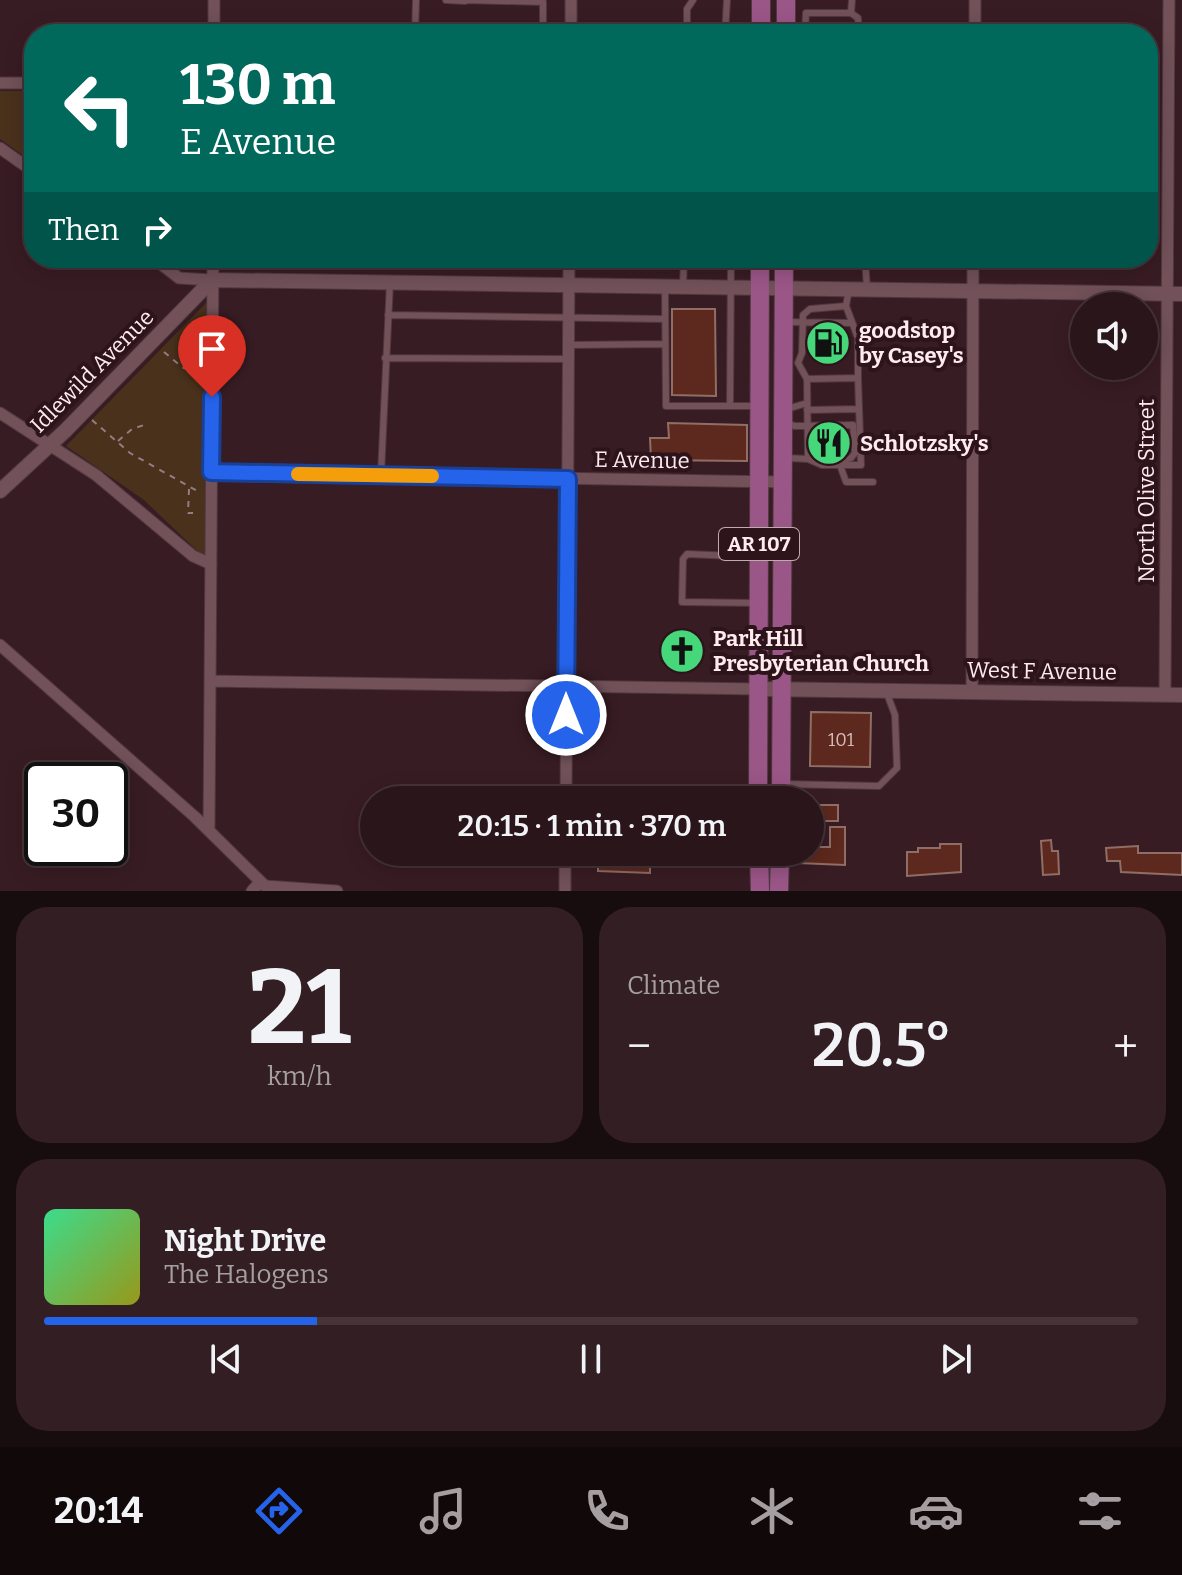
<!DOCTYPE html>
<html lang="en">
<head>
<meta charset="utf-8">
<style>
  :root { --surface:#2a151a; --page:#321e23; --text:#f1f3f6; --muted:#a59fa2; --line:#463439; --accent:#2563eb }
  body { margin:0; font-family:Bitter,serif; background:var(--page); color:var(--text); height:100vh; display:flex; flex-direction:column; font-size:30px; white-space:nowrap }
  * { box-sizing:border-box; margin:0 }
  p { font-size:26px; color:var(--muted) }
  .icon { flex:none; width:44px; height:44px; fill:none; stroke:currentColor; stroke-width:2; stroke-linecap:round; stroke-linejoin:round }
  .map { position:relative; height:891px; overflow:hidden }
  .drawer { display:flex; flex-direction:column; gap:16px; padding:16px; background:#170c0e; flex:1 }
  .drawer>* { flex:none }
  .guide { position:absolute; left:24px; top:24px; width:1134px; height:244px; border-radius:32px; box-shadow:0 4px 20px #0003,0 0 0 2px var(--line); background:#00695c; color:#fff; overflow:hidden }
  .tools { position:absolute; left:1070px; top:292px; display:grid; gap:16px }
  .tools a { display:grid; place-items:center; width:88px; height:88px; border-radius:50%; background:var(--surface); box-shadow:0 4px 20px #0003,0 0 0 2px var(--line); font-size:40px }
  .speed { position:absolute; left:24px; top:762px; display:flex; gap:16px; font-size:40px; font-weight:700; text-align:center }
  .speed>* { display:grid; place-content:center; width:104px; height:104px; border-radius:50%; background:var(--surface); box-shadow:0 4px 20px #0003,0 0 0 2px var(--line); line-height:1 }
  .speed .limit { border:4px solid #111; border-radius:12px; background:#fff; color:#111 }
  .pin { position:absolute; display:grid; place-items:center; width:68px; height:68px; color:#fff; margin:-82px -34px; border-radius:50% 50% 50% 0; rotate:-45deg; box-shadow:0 0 8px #0007 }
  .pin .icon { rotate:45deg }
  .me { position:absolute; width:88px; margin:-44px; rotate:0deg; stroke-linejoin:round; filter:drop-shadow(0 0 6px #0008) }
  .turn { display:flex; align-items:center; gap:28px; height:168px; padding:0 24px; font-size:36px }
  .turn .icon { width:104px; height:104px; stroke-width:2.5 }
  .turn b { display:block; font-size:56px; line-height:68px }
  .then { display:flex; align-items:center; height:76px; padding:0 24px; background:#0003; gap:16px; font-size:30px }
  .big { font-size:60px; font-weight:600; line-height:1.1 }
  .drawer .widget { flex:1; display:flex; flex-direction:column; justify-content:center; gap:12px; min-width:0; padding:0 28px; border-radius:32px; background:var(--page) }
  .drawer .dial { align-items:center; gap:0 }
  .dial b { font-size:104px; line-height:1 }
  .song { display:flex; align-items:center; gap:24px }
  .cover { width:96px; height:96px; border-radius:12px; background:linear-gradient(135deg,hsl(150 70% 55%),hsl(60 70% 35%)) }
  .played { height:8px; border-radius:4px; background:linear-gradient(90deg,var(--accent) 25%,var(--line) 25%) }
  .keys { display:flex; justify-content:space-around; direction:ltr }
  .heat { display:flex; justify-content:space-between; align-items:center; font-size:44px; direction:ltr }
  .drawer .tiles { flex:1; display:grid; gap:16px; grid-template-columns:1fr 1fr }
  .widget:last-child { grid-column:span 2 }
  .trip { position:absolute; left:360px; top:786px; width:464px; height:80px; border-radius:40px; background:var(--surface); box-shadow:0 4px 20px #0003,0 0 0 2px var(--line); font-weight:600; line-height:80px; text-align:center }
  .tabs { display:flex; height:128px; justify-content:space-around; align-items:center; background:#11080a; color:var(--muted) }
  .tabs .icon { width:56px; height:56px }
  .tabs .current { color:var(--accent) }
  .tabs b { font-size:36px; color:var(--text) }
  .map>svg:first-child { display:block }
  .green { fill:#49311c }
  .building { fill:#5d281d; stroke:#906e66; stroke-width:2 }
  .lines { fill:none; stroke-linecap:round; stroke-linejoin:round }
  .service-casing { stroke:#50383f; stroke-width:8 }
  .minor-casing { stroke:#50383f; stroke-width:13 }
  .tertiary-casing { stroke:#50383f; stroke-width:16 }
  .primary-casing { stroke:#50383f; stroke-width:20 }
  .path { stroke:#957c82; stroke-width:2; stroke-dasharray:6 6; stroke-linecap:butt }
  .service { stroke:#725159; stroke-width:6 }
  .minor { stroke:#725159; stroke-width:11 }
  .tertiary { stroke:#725159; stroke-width:14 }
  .primary { stroke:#9b5688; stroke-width:18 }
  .route-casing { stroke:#184099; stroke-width:20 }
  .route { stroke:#2563eb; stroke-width:14 }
  .slow { stroke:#f59e0b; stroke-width:14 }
  .labels { text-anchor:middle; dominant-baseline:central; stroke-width:8; stroke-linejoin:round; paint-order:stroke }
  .number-label { font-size:18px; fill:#d6baba }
  .shield { fill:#2d131a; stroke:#c0aaaf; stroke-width:2 }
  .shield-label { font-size:20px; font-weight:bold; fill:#ffebef }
  .poi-label { font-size:22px; font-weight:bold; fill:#ffebef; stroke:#2d131a; text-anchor:start }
  .street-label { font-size:22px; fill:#ffebef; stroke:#2d131a }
</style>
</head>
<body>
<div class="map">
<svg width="1182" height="891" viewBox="0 0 1182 891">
  <rect width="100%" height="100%" fill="#381c23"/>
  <path class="green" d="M0,91H29L28,159L0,139Z
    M207,302L212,309L211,564L144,500L66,446Z"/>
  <path class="building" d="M672,309H715L716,396L672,395Z
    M668,423L747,425V461L651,460L650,438H669Z
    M811,712L871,713L870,767L810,766Z
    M810,805H838V821H810Z
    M830,827H845V865L798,863V852H810V847H830Z
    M1051,840L1052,851H1058L1059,874L1043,875L1041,841Z
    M940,844H961V872L907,876V852H918V848H940Z
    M1138,846V853H1182V875L1121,872L1120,861H1107L1106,848Z
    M662,855V864H650V873L598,871V856Z"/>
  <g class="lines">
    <g class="service-casing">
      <path id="service" d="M446,0L465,1
        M465,0L543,2V34
        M851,13L858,18L859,34
        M415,34L416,0
        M687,34V9L693,0
        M725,34L727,0
        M805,34L806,13H851L852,0
        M865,258L867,289
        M683,286L684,258
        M665,288L666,406H756
        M388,315L665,319
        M787,322L852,323
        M569,345L665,344
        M385,358L569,359
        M807,379L858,378V338L846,306
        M730,406L731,258
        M787,409L807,403
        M807,410L859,409
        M787,422L794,426L853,425L855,453L851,458L836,462
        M787,458L808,459L807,379L798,363L802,353L803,315L810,309L846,306L849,289
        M808,459L822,465H861L858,378
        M840,465L846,482H873
        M381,474L390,282
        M756,557L687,554L683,559L682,602L757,603
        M783,784L879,786L897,768L895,715L886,691"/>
    </g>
    <g class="minor-casing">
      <path id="minor" d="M214,34V0
        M571,34V0
        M975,34V0
        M0,83H34
        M0,148L34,172
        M153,258L179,278L212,280
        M0,413L96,475L193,556L211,564
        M211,472L784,482
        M0,645L195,817L265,886L337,891
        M210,681L758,689
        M972,692L973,258
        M1165,694L1169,0
        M566,800L569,258
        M209,830L213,258
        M252,891L260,882
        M565,891V852"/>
    </g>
    <g class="tertiary-casing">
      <path id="tertiary" d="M0,491L66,430L212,280L1182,294
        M758,689L1182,695"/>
    </g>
    <g class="primary-casing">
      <path id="primary" d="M761,34V0
        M786,34V0
        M758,800L760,258
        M781,800L784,258
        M759,852L760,891
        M779,891L780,852"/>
    </g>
    <path class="path" d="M164,352L182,367L199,375
      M92,420L130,453L199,492
      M118,441L132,429L144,425
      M189,489L188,513H193"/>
    <use href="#service" class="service"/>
    <use href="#minor" class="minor"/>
    <use href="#tertiary" class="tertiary"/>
    <use href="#primary" class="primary"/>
  </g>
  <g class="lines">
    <g class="route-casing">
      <path id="route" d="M212,397L211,472L568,479L566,715"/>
    </g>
    <use href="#route" class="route"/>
    <path class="slow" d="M298,474L432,476"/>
  </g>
  <defs>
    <g id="fuel-disc" transform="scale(2.3)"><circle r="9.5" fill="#45d77a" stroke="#2d131a"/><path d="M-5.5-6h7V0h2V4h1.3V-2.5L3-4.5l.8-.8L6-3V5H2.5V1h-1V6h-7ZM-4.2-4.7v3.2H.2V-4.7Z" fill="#111"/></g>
    <g id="restaurant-disc" transform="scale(2.3)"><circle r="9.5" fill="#45d77a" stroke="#2d131a"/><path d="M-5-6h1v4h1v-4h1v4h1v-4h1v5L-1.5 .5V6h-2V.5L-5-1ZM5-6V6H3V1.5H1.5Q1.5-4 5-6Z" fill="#111"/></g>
    <g id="church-disc" transform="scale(2.3)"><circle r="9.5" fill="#45d77a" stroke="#2d131a"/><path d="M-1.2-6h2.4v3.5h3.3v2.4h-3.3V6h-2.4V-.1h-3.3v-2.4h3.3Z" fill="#111"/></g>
  </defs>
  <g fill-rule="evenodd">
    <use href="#fuel-disc" x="828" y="343"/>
    <use href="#restaurant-disc" x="829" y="443"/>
    <use href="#church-disc" x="682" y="651"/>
  </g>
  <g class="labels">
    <g class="number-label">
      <text x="841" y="740">101</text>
    </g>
    <rect class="shield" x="719" y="528" width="80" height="32" rx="6"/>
    <g class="shield-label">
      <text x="759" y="544">AR 107</text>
    </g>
    <g class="poi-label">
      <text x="859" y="330">goodstop<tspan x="859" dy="25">by Casey's</tspan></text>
      <text x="860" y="443">Schlotzsky's</text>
      <text x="713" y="638">Park Hill<tspan x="713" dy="25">Presbyterian Church</tspan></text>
    </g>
    <g class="street-label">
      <text transform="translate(92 371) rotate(-45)">Idlewild Avenue</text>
      <text transform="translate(642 460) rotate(1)">E Avenue</text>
      <text transform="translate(1146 491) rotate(-90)">North Olive Street</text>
      <text transform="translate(1042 671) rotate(1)">West F Avenue</text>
    </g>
  </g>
</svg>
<div class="tools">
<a><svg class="icon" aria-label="sound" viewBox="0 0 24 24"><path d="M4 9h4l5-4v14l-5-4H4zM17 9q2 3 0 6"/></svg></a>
</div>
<div class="speed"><div class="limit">30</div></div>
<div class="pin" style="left:212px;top:397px;background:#d93025"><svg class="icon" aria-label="arrive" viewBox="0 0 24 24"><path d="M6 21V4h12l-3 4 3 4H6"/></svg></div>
<svg class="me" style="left:566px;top:715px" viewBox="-20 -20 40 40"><circle r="17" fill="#2563eb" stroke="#fff" stroke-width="3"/><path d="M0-11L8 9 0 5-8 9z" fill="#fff"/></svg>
<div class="trip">20:15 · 1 min · 370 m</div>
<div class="guide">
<div class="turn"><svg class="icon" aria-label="left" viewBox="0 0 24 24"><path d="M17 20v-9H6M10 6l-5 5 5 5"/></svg><div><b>130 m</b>E Avenue</div></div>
<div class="then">Then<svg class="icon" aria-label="right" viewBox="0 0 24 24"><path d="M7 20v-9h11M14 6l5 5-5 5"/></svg></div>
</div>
</div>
<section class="drawer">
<div class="tiles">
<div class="widget dial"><b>21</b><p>km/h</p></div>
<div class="widget"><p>Climate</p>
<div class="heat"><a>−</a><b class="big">20.5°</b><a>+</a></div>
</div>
<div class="widget">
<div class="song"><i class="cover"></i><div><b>Night Drive</b><p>The Halogens</p></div></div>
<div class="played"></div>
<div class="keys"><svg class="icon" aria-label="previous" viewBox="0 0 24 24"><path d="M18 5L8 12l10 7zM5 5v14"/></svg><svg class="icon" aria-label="pause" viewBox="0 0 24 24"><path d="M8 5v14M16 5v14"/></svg><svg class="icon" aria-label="next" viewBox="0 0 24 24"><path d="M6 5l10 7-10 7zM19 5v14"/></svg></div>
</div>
</div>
</section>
<nav class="tabs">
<b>20:14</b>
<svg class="icon current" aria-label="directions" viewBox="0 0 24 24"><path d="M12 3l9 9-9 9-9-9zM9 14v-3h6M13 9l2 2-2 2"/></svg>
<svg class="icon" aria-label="music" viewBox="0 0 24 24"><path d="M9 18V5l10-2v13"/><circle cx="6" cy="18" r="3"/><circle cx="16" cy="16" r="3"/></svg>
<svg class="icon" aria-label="phone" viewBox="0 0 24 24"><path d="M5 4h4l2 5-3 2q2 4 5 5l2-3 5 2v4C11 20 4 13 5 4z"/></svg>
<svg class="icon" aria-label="climate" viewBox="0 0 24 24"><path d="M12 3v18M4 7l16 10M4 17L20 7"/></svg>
<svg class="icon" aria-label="car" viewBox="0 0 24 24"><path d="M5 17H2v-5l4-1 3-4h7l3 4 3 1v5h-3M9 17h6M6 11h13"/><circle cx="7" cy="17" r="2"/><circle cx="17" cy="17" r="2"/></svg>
<svg class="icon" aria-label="filters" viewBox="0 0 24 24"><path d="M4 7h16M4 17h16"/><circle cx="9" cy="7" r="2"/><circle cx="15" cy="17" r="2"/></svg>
</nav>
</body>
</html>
